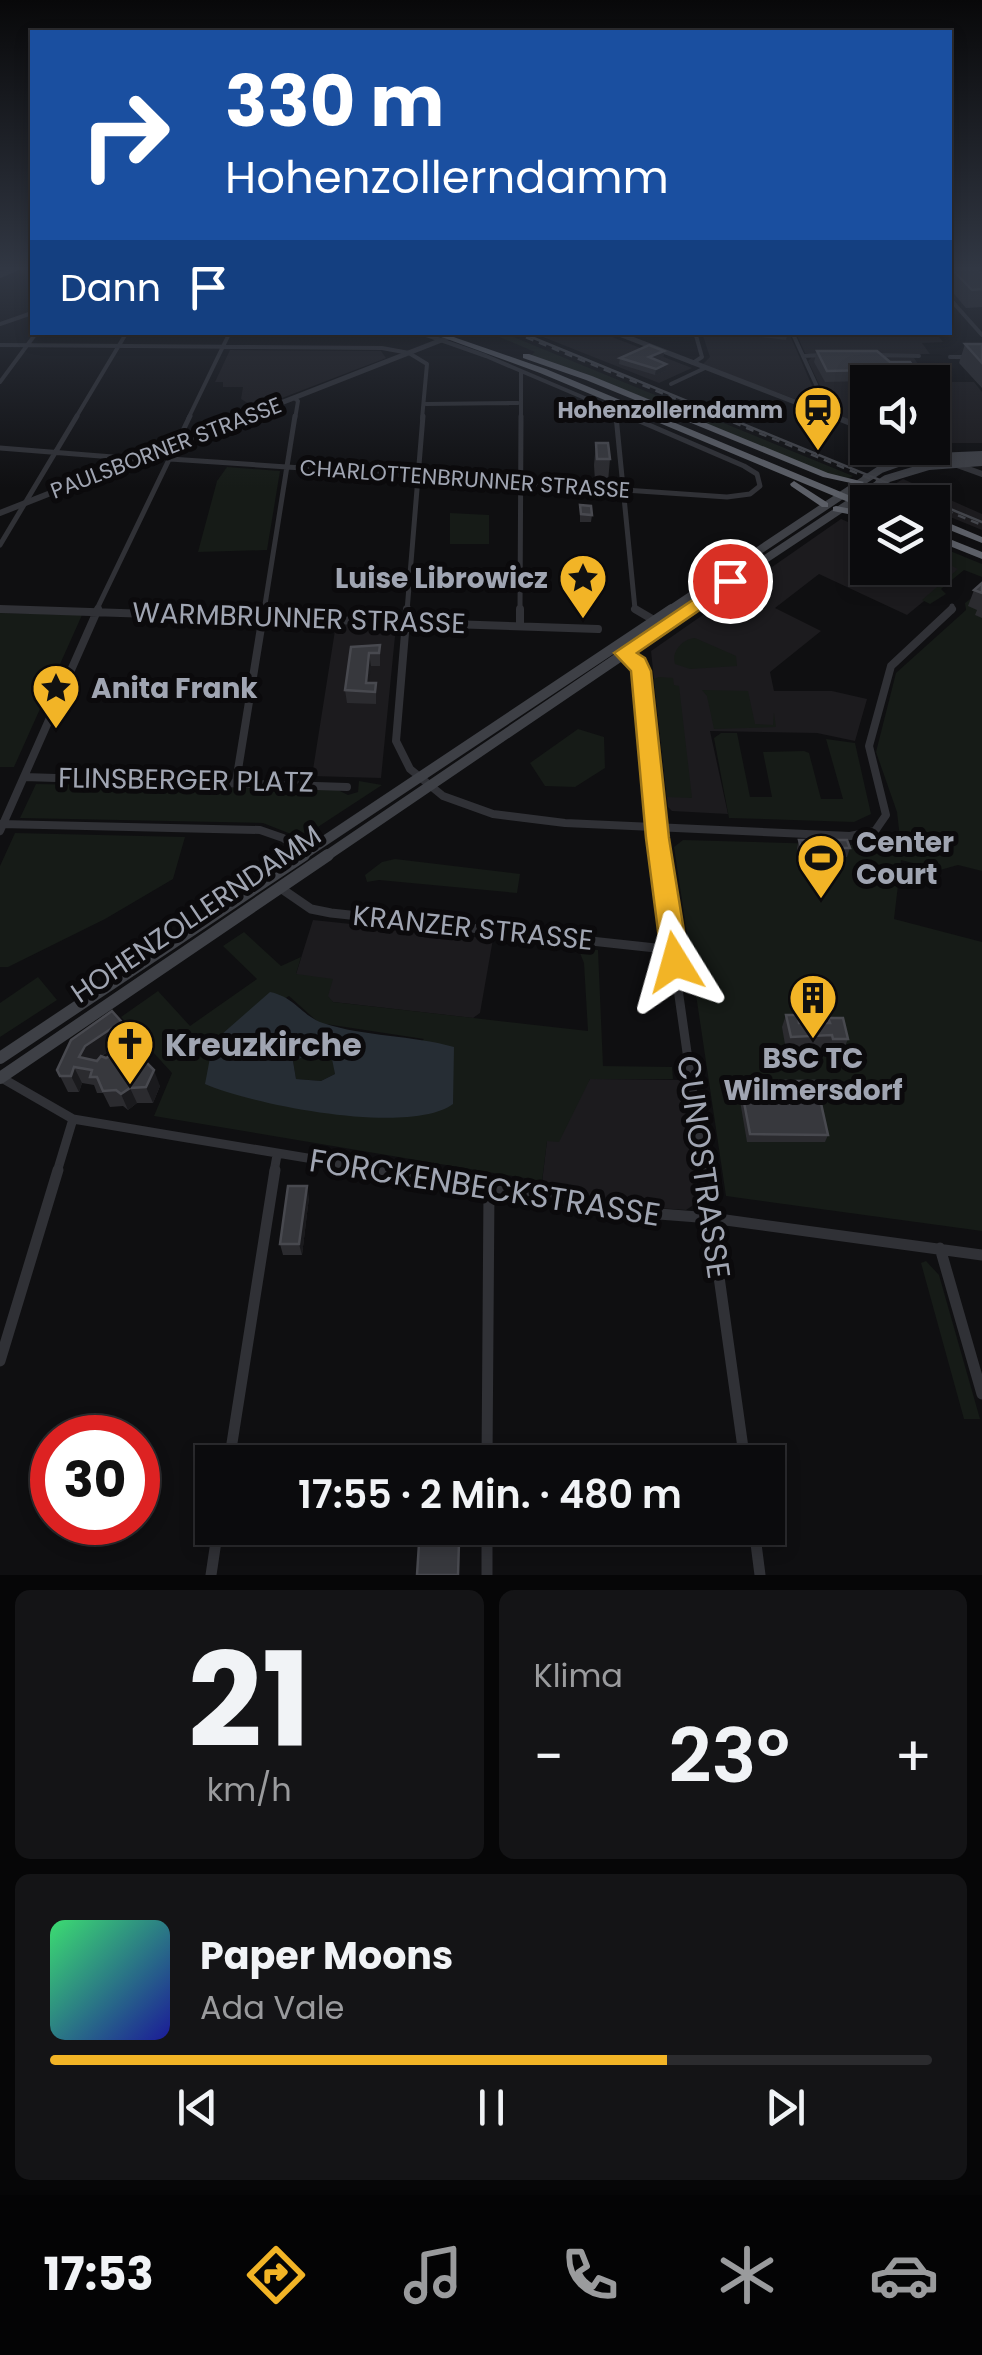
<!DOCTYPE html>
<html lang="de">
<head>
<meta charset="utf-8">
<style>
  :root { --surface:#0b0b0d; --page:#141416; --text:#f1f3f6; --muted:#9a9b9d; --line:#2b2b2e; --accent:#f2b426 }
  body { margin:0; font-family:Poppins,sans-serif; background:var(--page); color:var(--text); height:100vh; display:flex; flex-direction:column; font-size:38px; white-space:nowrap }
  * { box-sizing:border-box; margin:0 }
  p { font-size:32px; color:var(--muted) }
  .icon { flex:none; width:55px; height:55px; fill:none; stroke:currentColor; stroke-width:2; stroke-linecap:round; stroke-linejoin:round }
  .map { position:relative; height:1575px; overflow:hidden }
  .side { display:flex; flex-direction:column; gap:15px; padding:15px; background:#060607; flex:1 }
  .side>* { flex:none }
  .top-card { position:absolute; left:30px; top:30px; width:922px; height:305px; border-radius:0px; box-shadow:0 5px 15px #0003,0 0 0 2px var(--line); background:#1a4fa0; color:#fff; overflow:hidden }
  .controls { position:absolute; left:850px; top:365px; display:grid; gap:20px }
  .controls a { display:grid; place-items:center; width:100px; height:100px; border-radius:0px; background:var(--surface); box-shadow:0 5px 15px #0003,0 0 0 2px var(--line); font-size:50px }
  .speed { position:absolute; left:30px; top:1415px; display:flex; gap:20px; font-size:50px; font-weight:700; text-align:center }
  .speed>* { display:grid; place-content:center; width:130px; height:130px; border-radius:50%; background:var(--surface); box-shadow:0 5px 15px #0003,0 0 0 2px var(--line); line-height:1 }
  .speed .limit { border:15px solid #d22; background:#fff; color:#111 }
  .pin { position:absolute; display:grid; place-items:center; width:85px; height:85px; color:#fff; margin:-42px; border:5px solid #fff; border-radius:50%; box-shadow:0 2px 10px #0007 }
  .me { position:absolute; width:110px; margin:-55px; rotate:352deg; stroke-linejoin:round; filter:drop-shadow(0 0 8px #0008) }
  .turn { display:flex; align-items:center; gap:35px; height:210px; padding:0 30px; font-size:45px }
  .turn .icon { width:130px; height:130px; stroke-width:2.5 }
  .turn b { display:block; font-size:70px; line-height:85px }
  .then { display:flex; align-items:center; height:95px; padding:0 30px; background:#0003; gap:20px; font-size:38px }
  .big { font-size:75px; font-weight:600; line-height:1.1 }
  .side .tile { flex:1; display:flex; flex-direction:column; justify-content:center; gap:15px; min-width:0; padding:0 35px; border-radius:15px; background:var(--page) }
  .side .dial { align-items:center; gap:0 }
  .dial b { font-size:130px; line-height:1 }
  .song { display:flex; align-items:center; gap:30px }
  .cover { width:120px; height:120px; border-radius:15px; background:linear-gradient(135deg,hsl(140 70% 55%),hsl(240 70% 35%)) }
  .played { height:10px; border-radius:5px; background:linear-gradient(90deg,var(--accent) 70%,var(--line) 70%) }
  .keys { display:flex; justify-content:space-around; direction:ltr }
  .heat { display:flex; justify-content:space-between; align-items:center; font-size:55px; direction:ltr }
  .side .tiles { flex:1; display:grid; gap:15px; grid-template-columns:1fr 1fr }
  .tile:last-child { grid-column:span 2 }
  .trip { position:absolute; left:195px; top:1445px; width:590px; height:100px; border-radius:0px; background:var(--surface); box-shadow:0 5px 15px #0003,0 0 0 2px var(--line); font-weight:600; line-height:100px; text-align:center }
  .dock { display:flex; height:160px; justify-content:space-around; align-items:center; background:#040405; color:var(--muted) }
  .dock .icon { width:70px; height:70px }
  .dock .selected { color:var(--accent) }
  .dock b { font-size:45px; color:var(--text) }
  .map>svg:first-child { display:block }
  .built { fill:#1c1b1e }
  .green { fill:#161b17; fill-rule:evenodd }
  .water { fill:#262d34; fill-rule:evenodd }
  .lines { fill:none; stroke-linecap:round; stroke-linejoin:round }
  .minor-far4 { stroke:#303136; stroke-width:4 }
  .minor-far3 { stroke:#303136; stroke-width:5 }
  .minor-far2 { stroke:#303136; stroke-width:8 }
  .minor-far1 { stroke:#303136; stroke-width:9 }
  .minor { stroke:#303136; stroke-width:11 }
  .tertiary-far1 { stroke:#303136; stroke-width:5 }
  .tertiary { stroke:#303136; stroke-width:6 }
  .secondary-far3 { stroke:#3e4046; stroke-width:6 }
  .secondary-far2 { stroke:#3e4046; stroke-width:8 }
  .secondary-far1 { stroke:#3e4046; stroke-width:10 }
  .secondary { stroke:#3e4046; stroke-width:12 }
  .motorway { fill:#5c5f67; fill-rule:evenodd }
  .tram { stroke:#43454b; stroke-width:2.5 }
  .rail { stroke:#43454b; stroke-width:2.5; stroke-dasharray:8 6; stroke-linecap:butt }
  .wall { fill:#2b2b2f; fill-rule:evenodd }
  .shaded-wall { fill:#1a1a1d }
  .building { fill:#37383d; stroke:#48494f; stroke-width:2.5 }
  .route { fill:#f2b426; stroke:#9d7519; stroke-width:2.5 }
  .labels { text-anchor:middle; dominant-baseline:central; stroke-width:10; stroke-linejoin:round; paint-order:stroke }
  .far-poi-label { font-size:22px; font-weight:bold; fill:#a0a5b2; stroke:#0b0a0c; text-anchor:end }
  .far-street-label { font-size:22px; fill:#a0a5b2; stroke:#0b0a0c }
  .poi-label { font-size:28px; font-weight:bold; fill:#a0a5b2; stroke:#0b0a0c; text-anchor:start }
  .street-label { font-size:28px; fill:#a0a5b2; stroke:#0b0a0c }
  .near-poi-label { font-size:32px; font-weight:bold; fill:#a0a5b2; stroke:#0b0a0c; text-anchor:start }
  .near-street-label { font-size:32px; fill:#a0a5b2; stroke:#0b0a0c }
</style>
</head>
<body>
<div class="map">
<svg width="982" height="1575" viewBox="0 0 982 1575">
  <rect width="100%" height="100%" fill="#0f0f11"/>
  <path class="built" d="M533,333H602L692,368L659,383Z
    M702,333H789L820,404L811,405L702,365L710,357Z
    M796,333L946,332V333L937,334L943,342L922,343L930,354L812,355L805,353Z
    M230,350L381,351L386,358L256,408L241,399L243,387H223V382H215Z
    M871,356L914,358L930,382H974L982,392V443H933L932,382H868L867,427L825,411L828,403L808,361L812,357Z
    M903,479L982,514V530L933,510L932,502H915L885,490Z
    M841,519L867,530L868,568H932L933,557L963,569L907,615L819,574L775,608L821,631L770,672L774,691H832L867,699L855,741L817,733L710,731L728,814L672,811L668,807L651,651Z
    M336,624L396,626L381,778L312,776Z
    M313,920L493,939L480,1013L473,1018L333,1002L296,974Z
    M590,1079L684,1080L698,1191L692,1206L686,1210L645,1207L541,1191L547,1140Z"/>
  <path class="green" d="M490,333H504L853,476L847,479L828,474L581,372L530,356L535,352Z
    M227,467L280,471L267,550L198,552L217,481Z
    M450,513L489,515V544H450Z
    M933,544L982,564V577L964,570L941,589L946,594L930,604L922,600L958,569L942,561L920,579L891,568L912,574L918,568H932Z
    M982,590V871L958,865L940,870L901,860L894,919L982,942V1231L726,1196L674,847L683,840L858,845L900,838L897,812L876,752L896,673L966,610L965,603Z
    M0,613L82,615L14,767H0Z
    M695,638L736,656L737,666L690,669L675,664C671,651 683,639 695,638Z
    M659,677L673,678L674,685L679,686L692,798L667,797L654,679Z
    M702,690L748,691L755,724L773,725L774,713L776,727L714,729L707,696Z
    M578,729L604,737L605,768L575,787L545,786L530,763Z
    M721,733H737L750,797H772L763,752L804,751L809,753L821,799H843L826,739L855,743L871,814L854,822L729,818L714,738Z
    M359,781L382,785L301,838L263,823L20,818L36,784L338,790L348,795L358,792Z
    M15,833L185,837L173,879L105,919L8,967H0V866Z
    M395,859L520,874L517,893L379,880L367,882L365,875L382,862Z
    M244,932L281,966L301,957L296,974L333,979L328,996L333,1002L588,1031L584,963L578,948L598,950L603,1066L672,1067L673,1079H590L559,1142L547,1141L542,1181L154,1116L172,1073L121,1017L158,991L190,1026L257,979L223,946ZM289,996L319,1023L424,1039L342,1115L213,1042Z
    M38,977L57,1000L0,1037V1003Z
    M317,1052L333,1059L335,1074L321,1081L296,1079L293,1061Z
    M926,1261L939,1275L980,1419H964L921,1263Z"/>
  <path class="water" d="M270,992C295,997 303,1017 323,1023C365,1037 412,1035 454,1047L453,1104C410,1136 254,1105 205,1084L213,1042ZM317,1052L332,1059L335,1074L321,1081L296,1079L293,1061Z"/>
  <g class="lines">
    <path class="minor-far4" d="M950,299L982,335
      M0,324L32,313
      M418,332L486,356L634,419
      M792,332L824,402L816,410
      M0,345L382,348L409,353L427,364L422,419
      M872,355L919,356
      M803,356L823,355
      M950,357H982
      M693,363L702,357L695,332
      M0,382L37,332
      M671,384L705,368
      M294,398L298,401L295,419
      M426,404L518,403
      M75,419L127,332
      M188,419L230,332
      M521,419V371
      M616,419L619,413"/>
    <path class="minor-far3" d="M616,416L635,609L639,611
      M0,448L138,459
      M170,459L727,497L750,494L760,486L757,474L744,466L628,416
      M0,545L77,416
      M952,606V611
      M0,609L63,611
      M96,611L190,416
      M264,611L295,416
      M407,611L423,416
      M520,611L521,416"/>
    <path class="minor-far2" d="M0,609L598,629
      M407,609L396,741L410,769L443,796L493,814L565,823L850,836L875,831L886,815L869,746L891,666L952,609
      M635,609L664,626
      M520,625V609
      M622,652L638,662L641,671L660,857
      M24,777L347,787
      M236,782L264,609
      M1,824L260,830L283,838L305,853
      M0,831L98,609"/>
    <path class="minor-far1" d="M659,855L704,1172
      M279,887L311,909L331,913L674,950
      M0,1077L73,1119L391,1172
      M57,1172L73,1119
      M274,1172L277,1155"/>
    <path class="minor" d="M376,1170L620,1211L711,1218L982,1255
      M704,1170L745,1462
      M940,1248L982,1394
      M0,1361L58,1170
      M229,1462L275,1170
      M487,1462L489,1189
      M487,1528V1575
      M754,1528L760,1575
      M211,1575L218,1528"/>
    <path class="tertiary-far1" d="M614,332L839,419
      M240,419L462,332"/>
    <path class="tertiary" d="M833,416L868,430
      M910,448L982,474
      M0,513L246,416"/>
    <path class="secondary-far3" d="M0,275L16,268"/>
    <path class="secondary-far2" d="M668,611L881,469L912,458L982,455
      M687,611L886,479L929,466L982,462"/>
    <path class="secondary-far1" d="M300,857L672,609
      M325,857L690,609"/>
    <path class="secondary" d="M0,1058L304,855
      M0,1078L328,855"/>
    <path class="motorway" d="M428,332H439L546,369L853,497L857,495L889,498L894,501H862L868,503V510L865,509L540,373Z
      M523,354H529L592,376L828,473L864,482L860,485L823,477L586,380L523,358Z
      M794,481L828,503V507H822L791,486L790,484Z
      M836,506L868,512V518L833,511V507Z
      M932,516L982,537V543L932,523Z
      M932,532L982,552V559L932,539Z"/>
    <path class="tram" d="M519,332L982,522"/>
    <path class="rail" d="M513,332L927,502
      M932,505L982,525"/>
  </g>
  <path class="wall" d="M950,268H956L955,270L982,274V307L966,308L950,289Z
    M752,332H788L786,340L754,336Z
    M965,344H982V388L959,363Z
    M664,351L663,358L657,360L666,364V371L655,375L619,364L620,358Z
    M817,351L890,362L915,369L912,380L825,382L814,362Z
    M596,443L610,459L608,482L595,481L594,465Z
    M580,505L592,515L591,522H580Z
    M982,583V618L975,615L977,610L968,606L974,590Z
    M380,645V666H371L368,683H376V704L347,703L345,690L351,647Z
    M799,840L850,848L847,857H841L842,861L839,870H827L826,863L800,862L797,848Z
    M112,1011L128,1029L134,1045L130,1048L160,1086L153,1103H137L128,1110L123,1106L110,1107L103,1093H97L94,1085L82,1083L79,1092H68L57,1070ZM119,1044L123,1048L106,1058L102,1056Z
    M786,1015L799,1023H826L828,1018L848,1039L843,1051H829L828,1047L786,1050L782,1027Z
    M740,1081L828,1135L825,1142H747L738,1089Z
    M309,1197L302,1255H283L280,1244Z"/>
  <path class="shaded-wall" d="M664,351L663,358L648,364L649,357Z
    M666,364V371L655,375L656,369Z
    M369,653L371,666L368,692L366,683Z
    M112,1028L119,1044L92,1062L79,1057L85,1046Z
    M128,1029L134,1045L126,1051L119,1035Z
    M74,1067L82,1083L79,1092L71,1076Z
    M154,1070L160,1086L153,1103L146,1087Z
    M130,1088L137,1103L128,1110L121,1094Z
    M307,1186L309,1197L302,1255L299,1244Z"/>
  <path class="building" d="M951,268H956L955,270H978L982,274V289L972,290Z
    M965,344H982V363Z
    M649,345L664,351L649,357L666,364L656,369L620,358Z
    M817,351H877L890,362H910L915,369L827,371Z
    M596,443H608L610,459H597Z
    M580,505L591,506L592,515L581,514Z
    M982,583V593L974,590Z
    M380,645L379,653H369L366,683H376L375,692L345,690L351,647Z
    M799,840H847L850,848H838L842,861H830L828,854H803Z
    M112,1011L128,1029L119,1035L112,1028L85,1046L79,1057L97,1061L101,1056L106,1058L124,1047L133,1049L154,1070L146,1087L130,1088L121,1094L116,1090L103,1091L97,1077H90L92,1070L74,1067L71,1076H60L57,1070L71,1040Z
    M786,1015H798L799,1023H830L828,1018H843L848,1039H833L832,1035L791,1037Z
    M740,1081H816L828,1135L750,1134Z
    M288,1186H307L299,1244H280Z
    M420,1528L451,1529L459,1542L458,1575H417Z"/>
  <linearGradient id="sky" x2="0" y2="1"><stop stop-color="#080809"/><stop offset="0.55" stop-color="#313743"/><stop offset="1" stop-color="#313743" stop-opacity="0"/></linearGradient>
  <rect width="982" height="488" fill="url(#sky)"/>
  <path class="route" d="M730,575L736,577V585L637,653L645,658L651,671L669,838L689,962L685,970L675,973L666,970L662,962L646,838L631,671L614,653Z"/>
  <defs>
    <g id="station-pin" transform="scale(2.5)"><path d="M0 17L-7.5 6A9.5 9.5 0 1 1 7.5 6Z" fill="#f2b426" stroke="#0b0a0c"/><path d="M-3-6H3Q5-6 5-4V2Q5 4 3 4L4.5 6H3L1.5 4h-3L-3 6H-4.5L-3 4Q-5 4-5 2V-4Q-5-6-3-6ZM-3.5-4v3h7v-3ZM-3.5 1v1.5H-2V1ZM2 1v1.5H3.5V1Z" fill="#111"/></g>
    <g id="sight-pin" transform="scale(2.5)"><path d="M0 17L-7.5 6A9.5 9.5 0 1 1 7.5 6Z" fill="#f2b426" stroke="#0b0a0c"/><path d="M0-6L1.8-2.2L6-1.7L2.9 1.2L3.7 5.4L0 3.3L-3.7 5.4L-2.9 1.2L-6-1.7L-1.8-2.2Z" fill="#111"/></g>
    <g id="stadium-pin" transform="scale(2.5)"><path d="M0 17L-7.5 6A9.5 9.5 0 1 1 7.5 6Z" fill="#f2b426" stroke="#0b0a0c"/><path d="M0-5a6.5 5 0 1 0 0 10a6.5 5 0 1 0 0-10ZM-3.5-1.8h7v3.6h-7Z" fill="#111"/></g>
    <g id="building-pin" transform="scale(2.5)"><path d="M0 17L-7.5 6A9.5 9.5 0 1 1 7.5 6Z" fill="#f2b426" stroke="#0b0a0c"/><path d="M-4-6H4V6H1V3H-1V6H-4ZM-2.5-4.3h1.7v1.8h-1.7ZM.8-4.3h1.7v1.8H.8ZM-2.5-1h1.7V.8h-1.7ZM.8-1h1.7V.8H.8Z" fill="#111"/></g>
    <g id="church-pin" transform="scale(2.5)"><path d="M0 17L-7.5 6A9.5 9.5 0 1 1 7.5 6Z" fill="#f2b426" stroke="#0b0a0c"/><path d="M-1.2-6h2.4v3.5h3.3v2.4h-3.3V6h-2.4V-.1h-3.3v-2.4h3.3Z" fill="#111"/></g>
  </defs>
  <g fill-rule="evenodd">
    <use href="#station-pin" x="818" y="410"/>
    <use href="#sight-pin" x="583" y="578"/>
    <use href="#sight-pin" x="56" y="688"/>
    <use href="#stadium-pin" x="821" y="858"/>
    <use href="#building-pin" x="813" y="998"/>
    <use href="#church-pin" x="130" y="1044"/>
  </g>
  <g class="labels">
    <g class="far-poi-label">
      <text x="783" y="410">Hohenzollerndamm</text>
    </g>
    <g class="far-street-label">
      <text transform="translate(166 448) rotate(-21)">PAULSBORNER STRASSE</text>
      <text transform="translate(465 479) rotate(4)">CHARLOTTENBRUNNER STRASSE</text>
    </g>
    <g class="poi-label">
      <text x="548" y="578" text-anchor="end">Luise Librowicz</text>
      <text x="91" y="688">Anita Frank</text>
      <text x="856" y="842">Center<tspan x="856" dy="32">Court</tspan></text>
      <text x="813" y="1058" text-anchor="middle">BSC TC<tspan x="813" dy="32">Wilmersdorf</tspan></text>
    </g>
    <g class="street-label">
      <text transform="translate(299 618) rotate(2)">WARMBRUNNER STRASSE</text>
      <text transform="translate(186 780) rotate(1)">FLINSBERGER PLATZ</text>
      <text transform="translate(196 914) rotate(-34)">HOHENZOLLERNDAMM</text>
      <text transform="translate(473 928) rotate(6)">KRANZER STRASSE</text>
    </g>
    <g class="near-poi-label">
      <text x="165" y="1044">Kreuzkirche</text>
    </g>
    <g class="near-street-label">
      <text transform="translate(704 1167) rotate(82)">CUNOSTRASSE</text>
      <text transform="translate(485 1187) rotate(9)">FORCKENBECKSTRASSE</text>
    </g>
  </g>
</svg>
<div class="controls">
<a><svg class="icon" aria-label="sound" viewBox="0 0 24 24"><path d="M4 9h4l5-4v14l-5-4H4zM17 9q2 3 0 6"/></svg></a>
<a><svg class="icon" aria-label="layers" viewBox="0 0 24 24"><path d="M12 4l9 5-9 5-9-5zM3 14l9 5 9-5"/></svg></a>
</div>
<div class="speed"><div class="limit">30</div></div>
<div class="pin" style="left:730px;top:581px;background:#d93025"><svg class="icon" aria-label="arrive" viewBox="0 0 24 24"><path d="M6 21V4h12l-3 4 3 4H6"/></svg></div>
<svg class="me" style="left:675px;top:962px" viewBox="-20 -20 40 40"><path d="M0-17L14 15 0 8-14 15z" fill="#f2b426" stroke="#fff" stroke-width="4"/></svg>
<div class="trip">17:55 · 2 Min. · 480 m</div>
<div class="top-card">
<div class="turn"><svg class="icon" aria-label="right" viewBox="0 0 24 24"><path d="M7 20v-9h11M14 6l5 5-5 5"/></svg><div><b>330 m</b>Hohenzollerndamm</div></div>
<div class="then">Dann<svg class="icon" aria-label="arrive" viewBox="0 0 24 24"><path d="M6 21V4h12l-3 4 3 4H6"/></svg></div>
</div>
</div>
<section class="side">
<div class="tiles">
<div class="tile dial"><b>21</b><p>km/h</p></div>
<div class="tile"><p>Klima</p>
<div class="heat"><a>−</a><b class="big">23°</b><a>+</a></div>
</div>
<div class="tile">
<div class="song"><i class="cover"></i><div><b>Paper Moons</b><p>Ada Vale</p></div></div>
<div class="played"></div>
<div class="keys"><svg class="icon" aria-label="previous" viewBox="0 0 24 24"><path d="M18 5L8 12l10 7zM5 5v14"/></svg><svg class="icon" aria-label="pause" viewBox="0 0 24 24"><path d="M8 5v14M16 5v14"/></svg><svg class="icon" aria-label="next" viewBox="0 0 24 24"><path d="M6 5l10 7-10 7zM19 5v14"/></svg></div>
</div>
</div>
</section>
<nav class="dock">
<b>17:53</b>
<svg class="icon selected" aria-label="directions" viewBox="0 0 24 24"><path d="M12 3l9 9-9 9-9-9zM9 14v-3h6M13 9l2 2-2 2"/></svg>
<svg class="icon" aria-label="music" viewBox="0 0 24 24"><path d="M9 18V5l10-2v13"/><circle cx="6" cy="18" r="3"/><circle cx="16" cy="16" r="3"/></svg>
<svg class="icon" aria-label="phone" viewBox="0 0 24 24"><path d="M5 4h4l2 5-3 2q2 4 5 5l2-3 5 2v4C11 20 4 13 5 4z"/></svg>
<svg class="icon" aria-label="climate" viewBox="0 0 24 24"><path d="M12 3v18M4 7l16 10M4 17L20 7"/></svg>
<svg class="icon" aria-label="car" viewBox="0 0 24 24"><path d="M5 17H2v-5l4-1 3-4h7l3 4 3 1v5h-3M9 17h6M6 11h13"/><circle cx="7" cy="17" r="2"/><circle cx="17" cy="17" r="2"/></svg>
</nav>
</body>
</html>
